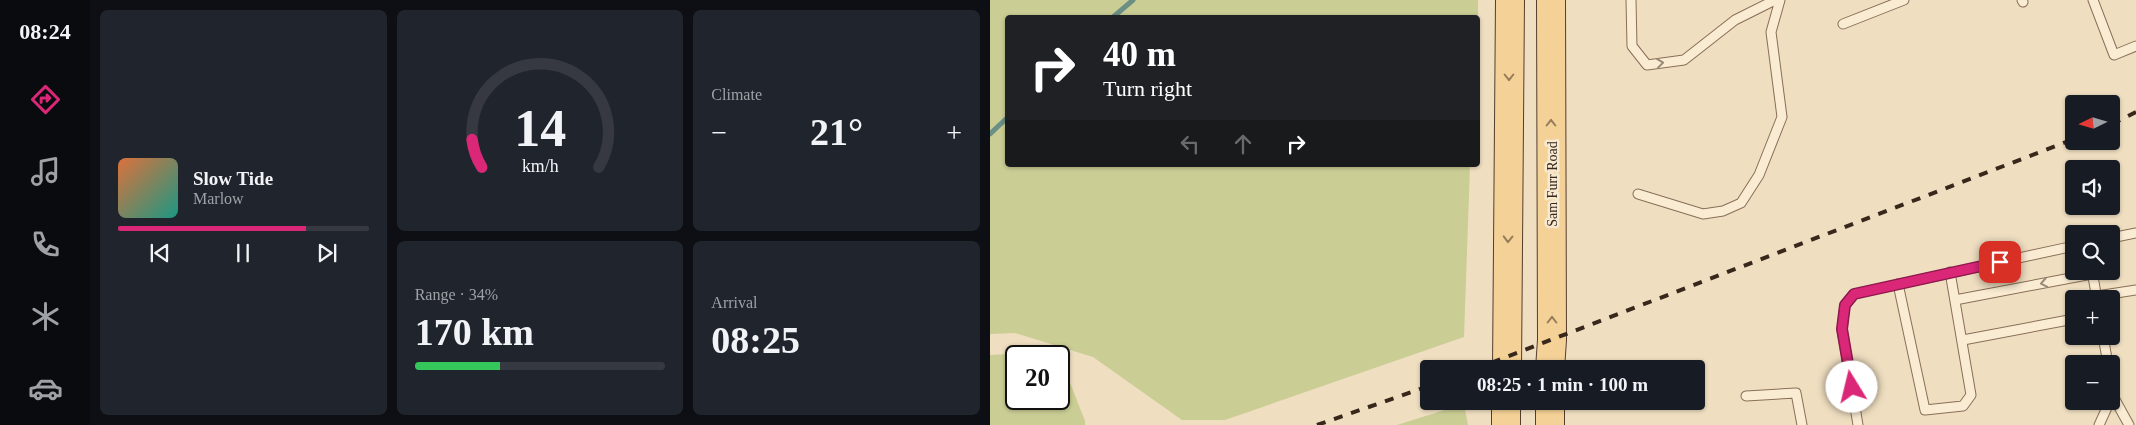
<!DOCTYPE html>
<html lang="en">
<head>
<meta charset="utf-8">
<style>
  :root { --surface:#171b24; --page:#20242c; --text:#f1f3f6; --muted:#9ea1a6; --line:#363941; --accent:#db2777 }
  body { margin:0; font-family:"Times New Roman",serif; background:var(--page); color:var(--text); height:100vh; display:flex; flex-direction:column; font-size:19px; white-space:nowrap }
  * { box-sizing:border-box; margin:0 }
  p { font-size:16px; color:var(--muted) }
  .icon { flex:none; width:28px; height:28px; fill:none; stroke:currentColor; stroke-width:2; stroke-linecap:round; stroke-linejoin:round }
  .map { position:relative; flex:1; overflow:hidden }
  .sheet { display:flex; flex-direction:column; gap:10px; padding:10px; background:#0d0f14; width:900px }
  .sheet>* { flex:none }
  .guide { position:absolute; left:15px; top:15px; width:475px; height:152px; border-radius:5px; box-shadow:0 1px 4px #0004; background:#202124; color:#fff; overflow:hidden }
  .needle { width:32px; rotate:265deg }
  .fabs { position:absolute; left:1075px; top:95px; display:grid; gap:10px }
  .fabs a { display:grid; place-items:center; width:55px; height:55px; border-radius:5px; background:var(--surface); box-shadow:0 1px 4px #0004; font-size:25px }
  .speed { position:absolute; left:15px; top:345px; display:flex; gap:10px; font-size:25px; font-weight:700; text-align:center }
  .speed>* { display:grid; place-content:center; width:65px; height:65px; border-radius:50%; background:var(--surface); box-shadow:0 1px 4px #0004; line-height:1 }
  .speed .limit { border:2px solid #111; border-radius:8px; background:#fff; color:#111 }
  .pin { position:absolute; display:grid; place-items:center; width:42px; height:42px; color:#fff; margin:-21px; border-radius:10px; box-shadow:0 2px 8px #0006 }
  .me { position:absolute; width:55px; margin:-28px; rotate:351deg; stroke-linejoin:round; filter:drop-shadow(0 0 4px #0008) }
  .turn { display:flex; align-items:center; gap:18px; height:105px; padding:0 15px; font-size:22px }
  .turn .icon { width:65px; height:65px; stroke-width:2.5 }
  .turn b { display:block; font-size:35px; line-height:42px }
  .lanes { display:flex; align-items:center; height:48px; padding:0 15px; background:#0003; justify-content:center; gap:25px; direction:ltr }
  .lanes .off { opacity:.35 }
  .big { font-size:38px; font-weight:700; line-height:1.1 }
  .sheet .tile { flex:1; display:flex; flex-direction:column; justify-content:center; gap:8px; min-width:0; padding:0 18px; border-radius:8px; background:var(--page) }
  .sheet .dial { align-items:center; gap:0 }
  .dial svg { height:130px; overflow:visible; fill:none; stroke:var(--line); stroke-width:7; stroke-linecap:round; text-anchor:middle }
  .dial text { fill:var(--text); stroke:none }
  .song { display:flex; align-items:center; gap:15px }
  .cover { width:60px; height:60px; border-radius:8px; background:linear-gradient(135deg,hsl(20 70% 55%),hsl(170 70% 35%)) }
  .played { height:5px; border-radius:2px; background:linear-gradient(90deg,var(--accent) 75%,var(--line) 75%) }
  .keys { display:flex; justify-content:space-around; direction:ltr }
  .heat { display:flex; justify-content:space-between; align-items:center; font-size:28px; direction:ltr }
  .charge { height:8px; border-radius:4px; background:linear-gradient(90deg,#34c759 34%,var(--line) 0) }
  .sheet .tiles { flex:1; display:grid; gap:10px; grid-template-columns:repeat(3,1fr) }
  .tile:first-child { grid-row:span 2 }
  .trip { position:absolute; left:430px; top:360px; width:285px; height:50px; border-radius:5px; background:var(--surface); box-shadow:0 1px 4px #0004; font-weight:700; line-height:50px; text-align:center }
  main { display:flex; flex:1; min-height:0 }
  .dock { display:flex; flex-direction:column; width:90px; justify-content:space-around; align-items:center; background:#090b0e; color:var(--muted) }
  .dock .icon { width:35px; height:35px }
  .dock .current { color:var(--accent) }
  .dock b { font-size:22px; color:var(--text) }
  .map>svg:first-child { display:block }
  .green { fill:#cacd94 }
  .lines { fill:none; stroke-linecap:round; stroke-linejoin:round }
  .stream { stroke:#6a8f84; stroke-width:5 }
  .service-casing { stroke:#896f57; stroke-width:11 }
  .primary-casing { stroke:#563d2c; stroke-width:30 }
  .service { stroke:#faecd3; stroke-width:9 }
  .primary { stroke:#f4d196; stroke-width:28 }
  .rail { stroke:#38281c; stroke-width:4; stroke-dasharray:9 9; stroke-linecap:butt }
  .oneway { stroke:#998a78 }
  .oneway2 { stroke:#967c59 }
  .route-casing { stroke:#8e194d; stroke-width:12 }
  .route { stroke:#db2777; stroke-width:9 }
  .labels { text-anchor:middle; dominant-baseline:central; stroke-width:5; stroke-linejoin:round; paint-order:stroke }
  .street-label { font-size:14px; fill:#38281c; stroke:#f6e9d0 }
</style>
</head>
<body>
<main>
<nav class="dock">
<b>08:24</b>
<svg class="icon current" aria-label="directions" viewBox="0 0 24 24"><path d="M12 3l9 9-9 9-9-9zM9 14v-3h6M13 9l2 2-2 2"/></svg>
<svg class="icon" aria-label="music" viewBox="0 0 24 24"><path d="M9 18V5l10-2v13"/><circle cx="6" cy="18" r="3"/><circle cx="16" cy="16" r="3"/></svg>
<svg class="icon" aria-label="phone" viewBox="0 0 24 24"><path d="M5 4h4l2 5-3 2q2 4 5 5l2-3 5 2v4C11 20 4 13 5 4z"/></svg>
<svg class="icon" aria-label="climate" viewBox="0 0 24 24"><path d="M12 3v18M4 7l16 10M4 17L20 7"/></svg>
<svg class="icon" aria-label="car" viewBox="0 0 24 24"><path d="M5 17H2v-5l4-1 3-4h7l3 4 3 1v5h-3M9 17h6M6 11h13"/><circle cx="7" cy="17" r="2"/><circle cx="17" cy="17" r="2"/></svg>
</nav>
<section class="sheet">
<div class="tiles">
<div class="tile">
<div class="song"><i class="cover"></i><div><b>Slow Tide</b><p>Marlow</p></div></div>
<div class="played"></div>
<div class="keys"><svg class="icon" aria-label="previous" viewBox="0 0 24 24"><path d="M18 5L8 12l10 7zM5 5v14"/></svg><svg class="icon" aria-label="pause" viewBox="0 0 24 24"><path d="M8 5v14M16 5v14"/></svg><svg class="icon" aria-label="next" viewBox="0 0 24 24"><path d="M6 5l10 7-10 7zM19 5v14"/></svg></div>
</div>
<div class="tile dial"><svg viewBox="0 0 100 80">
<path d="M14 69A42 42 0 1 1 86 69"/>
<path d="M14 69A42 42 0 0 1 8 52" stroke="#db2777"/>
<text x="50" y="56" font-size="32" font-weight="700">14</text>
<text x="50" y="72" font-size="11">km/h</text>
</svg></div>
<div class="tile"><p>Climate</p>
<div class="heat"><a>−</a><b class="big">21°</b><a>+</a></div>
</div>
<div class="tile"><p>Range · 34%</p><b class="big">170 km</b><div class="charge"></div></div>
<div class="tile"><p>Arrival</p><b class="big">08:25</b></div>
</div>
</section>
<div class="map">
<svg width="1146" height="425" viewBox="0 0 1146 425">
  <rect width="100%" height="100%" fill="#efdec0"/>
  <path class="green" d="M0,0H488V18H18V165H480L474,337L235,420H192L103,357L25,333L0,334Z
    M21,354L38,356H26V399H69V366L77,375L95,421V425H0V355Z
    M474,404L478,425H407Z"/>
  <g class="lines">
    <path class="stream" d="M122,18L143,0
      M0,134L18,117"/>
    <g class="service-casing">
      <path id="service" d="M641,0L642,46L657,65L694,60L745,20L785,0
        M1032,0L1033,2
        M1103,0L1124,55L1146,46
        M853,24L914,0
        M648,194L713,214L733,211L751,203L769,175L792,117L781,32L790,0
        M1121,238L1146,233
        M1102,271L1107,299
        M908,284L935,410L973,406L981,395L960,272
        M1107,296L1146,290
        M965,300L1102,274
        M1113,336L1118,364
        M973,340L1084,319
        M1121,387L1123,396L1139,425
        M756,396L806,393L812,425
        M868,425L852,329L855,305L864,294L1084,246
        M1109,425L1120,401"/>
    </g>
    <g class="primary-casing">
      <path id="primary" d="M517,369L520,0
        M560,369L562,340L561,0
        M516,425V401
        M560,425V401"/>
    </g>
    <use href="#service" class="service"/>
    <use href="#primary" class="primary"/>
    <path class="rail" d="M1122,124L1146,112
      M485,369L1084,139
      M327,425L439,386"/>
  </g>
  <defs><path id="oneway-chevron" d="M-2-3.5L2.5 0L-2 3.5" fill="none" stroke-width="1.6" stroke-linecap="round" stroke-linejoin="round" transform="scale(1.25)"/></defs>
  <g class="oneway">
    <use href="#oneway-chevron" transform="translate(670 63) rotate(-7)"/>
    <use href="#oneway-chevron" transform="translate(1054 283) rotate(169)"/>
  </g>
  <g class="oneway2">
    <use href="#oneway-chevron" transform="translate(519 77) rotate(90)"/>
    <use href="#oneway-chevron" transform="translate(561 123) rotate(-90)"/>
    <use href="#oneway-chevron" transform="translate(518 239) rotate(91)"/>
    <use href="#oneway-chevron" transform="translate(562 320) rotate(-90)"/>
  </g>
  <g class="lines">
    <g class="route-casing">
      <path id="route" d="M862,387L852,329L855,305L864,294L1010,262"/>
    </g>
    <use href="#route" class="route"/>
  </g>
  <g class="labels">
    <g class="street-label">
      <text transform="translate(562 184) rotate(-90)">Sam Furr Road</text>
    </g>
  </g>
</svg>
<div class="fabs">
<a><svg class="needle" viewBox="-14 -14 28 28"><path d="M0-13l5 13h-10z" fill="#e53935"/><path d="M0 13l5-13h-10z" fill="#9ea1a6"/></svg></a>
<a><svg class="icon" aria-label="sound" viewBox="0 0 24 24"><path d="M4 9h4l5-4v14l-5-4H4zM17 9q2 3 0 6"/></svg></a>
<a><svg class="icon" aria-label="search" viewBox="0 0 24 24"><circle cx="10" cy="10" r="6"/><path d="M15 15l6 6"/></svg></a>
<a>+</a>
<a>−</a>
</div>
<div class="speed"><div class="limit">20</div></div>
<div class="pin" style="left:1010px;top:262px;background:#d93025"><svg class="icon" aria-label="arrive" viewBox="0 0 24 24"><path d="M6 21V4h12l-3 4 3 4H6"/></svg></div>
<svg class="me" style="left:862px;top:387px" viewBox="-20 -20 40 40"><circle r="19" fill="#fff"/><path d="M0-13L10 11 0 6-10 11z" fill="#db2777"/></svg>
<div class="trip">08:25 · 1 min · 100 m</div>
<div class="guide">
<div class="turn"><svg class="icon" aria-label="right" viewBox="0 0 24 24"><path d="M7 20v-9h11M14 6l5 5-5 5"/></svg><div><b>40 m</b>Turn right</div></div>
<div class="lanes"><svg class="icon off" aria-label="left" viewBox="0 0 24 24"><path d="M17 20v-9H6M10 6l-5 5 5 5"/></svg><svg class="icon off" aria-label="ahead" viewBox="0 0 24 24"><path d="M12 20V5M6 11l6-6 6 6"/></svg><svg class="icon" aria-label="right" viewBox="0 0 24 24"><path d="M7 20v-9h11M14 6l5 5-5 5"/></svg></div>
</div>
</div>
</main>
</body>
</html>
